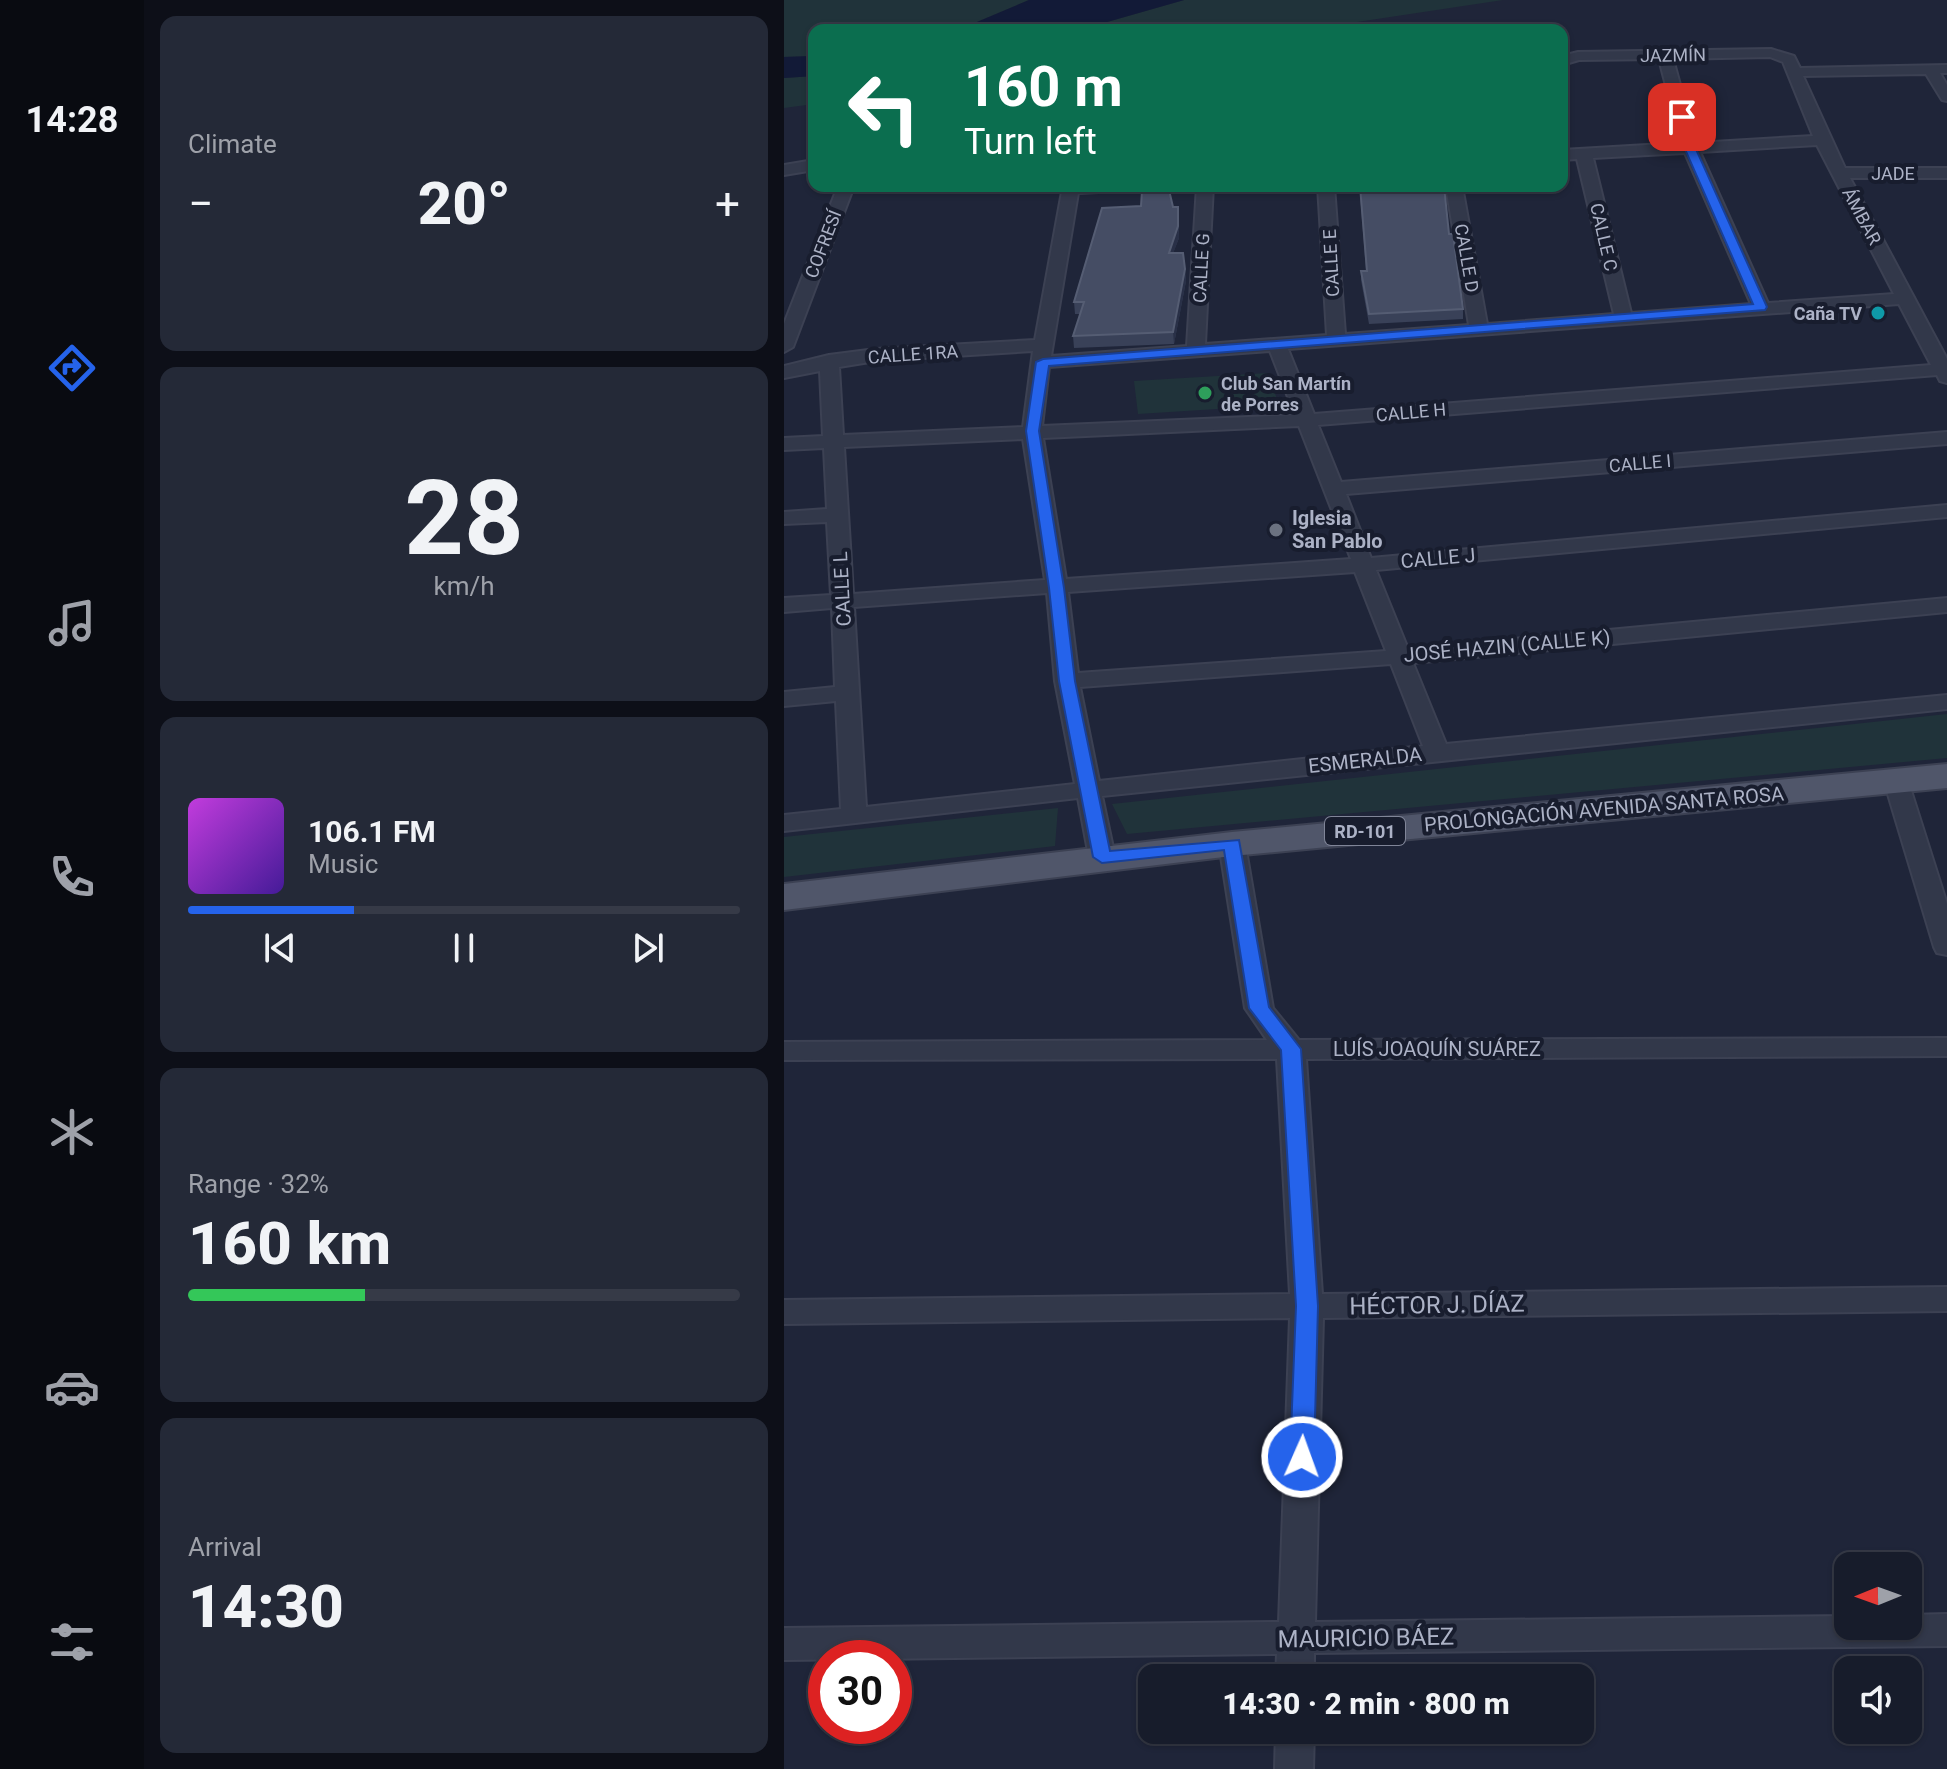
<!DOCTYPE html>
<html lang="en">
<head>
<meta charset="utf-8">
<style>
  :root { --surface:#171c2b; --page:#242937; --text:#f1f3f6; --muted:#9ea1a9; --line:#363a47; --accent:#2563eb }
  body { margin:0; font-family:Roboto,sans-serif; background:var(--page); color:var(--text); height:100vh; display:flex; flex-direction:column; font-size:30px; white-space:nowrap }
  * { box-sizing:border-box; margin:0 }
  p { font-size:26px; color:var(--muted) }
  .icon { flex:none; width:44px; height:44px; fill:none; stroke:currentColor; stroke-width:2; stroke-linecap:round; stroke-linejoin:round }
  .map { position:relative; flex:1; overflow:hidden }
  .drawer { display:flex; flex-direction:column; gap:16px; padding:16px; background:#0d0f18; width:640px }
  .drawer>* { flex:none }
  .hud { position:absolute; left:24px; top:24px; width:760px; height:168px; border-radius:16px; box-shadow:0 2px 6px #0004,0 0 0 2px var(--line); background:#0b6e4f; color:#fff; overflow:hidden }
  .needle { width:52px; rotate:269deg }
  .controls { position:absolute; left:1050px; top:1552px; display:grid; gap:16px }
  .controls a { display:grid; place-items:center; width:88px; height:88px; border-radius:16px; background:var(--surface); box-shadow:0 2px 6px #0004,0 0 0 2px var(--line); font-size:40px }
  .speed { position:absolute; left:24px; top:1640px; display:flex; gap:16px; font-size:40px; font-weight:700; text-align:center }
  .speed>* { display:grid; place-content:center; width:104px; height:104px; border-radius:50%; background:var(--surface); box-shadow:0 2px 6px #0004,0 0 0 2px var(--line); line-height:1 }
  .speed .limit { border:12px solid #d22; background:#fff; color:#111 }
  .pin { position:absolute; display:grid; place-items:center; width:68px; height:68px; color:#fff; margin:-34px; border-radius:16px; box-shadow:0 4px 12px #0006 }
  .me { position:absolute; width:88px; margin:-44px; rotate:2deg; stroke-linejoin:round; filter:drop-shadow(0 0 6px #0008) }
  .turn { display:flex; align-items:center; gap:28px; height:168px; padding:0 24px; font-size:36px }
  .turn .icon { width:104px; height:104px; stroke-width:2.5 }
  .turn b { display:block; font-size:56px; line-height:68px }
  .big { font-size:60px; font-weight:800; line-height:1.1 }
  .drawer .card { flex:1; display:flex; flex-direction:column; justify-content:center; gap:12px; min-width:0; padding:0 28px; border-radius:16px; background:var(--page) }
  .drawer .dial { align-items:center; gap:0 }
  .dial b { font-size:104px; line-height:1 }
  .song { display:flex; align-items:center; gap:24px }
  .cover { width:96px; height:96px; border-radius:12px; background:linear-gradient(135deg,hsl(290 70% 55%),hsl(260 70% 35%)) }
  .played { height:8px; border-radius:4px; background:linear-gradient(90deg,var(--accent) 30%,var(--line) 30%) }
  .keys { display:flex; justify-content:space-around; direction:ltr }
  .heat { display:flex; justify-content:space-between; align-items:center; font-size:44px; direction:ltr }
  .charge { height:12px; border-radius:6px; background:linear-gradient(90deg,#34c759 32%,var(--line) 0) }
  .trip { position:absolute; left:354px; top:1664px; width:456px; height:80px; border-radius:16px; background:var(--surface); box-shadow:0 2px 6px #0004,0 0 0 2px var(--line); font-weight:800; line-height:80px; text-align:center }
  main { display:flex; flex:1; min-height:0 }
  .dock { display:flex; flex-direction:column; width:144px; justify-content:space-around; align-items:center; background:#090b11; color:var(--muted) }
  .dock .icon { width:56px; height:56px }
  .dock .on { color:var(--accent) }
  .dock b { font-size:36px; color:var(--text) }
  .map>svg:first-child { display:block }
  .green { fill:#20333a }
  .water { fill:#121a37 }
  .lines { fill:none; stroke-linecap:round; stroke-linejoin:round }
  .minor-casing { stroke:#3c4153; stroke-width:4 }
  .primary-casing { stroke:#3c4153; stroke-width:4 }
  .minor { fill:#32384a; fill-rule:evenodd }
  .primary { fill:#50566a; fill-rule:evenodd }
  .wall { fill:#394158 }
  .shaded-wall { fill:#293047 }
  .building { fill:#454d64; stroke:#555d73; stroke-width:2 }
  .route { fill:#2563eb; stroke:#184099; stroke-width:2 }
  .culture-dot { fill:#0f9aa8; stroke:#181d2e; stroke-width:3 }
  .leisure-dot { fill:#2e9e5b; stroke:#181d2e; stroke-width:3 }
  .worship-dot { fill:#6b7280; stroke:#181d2e; stroke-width:3 }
  .labels { text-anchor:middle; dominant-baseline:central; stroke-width:8; stroke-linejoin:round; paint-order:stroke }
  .far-street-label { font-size:18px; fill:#acb2c6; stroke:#181d2e }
  .far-poi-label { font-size:18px; font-weight:bold; fill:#acb2c6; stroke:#181d2e; text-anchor:end }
  .shield { fill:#181d2e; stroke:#808598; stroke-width:2 }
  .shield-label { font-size:18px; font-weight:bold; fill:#acb2c6 }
  .poi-label { font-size:20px; font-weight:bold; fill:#acb2c6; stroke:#181d2e; text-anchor:start }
  .street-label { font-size:20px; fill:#acb2c6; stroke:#181d2e }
  .near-street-label { font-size:24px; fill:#acb2c6; stroke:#181d2e }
</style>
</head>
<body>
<main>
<nav class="dock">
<b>14:28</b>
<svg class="icon on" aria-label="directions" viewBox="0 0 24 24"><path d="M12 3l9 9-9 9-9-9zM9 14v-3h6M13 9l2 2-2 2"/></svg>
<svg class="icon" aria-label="music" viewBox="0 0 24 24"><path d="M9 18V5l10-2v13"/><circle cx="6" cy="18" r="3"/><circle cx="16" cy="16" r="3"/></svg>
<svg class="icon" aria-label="phone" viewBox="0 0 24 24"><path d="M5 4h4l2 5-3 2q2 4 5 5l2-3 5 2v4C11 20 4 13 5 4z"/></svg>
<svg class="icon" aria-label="climate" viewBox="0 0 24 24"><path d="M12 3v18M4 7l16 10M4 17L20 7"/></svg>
<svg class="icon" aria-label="car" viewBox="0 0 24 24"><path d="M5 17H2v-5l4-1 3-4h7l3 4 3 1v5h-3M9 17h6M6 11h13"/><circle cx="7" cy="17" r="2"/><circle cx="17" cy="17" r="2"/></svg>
<svg class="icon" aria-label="filters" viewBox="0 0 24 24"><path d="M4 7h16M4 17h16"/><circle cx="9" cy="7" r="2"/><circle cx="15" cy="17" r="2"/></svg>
</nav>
<section class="drawer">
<div class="card"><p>Climate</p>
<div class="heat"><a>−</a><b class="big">20°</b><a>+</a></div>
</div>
<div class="card dial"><b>28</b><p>km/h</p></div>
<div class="card">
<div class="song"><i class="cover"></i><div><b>106.1 FM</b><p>Music</p></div></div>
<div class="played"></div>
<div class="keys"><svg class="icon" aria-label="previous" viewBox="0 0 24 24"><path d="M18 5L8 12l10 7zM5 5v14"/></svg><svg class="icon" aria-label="pause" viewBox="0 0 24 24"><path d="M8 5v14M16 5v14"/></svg><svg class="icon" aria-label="next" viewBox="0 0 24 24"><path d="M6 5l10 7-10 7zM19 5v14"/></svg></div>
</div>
<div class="card"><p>Range · 32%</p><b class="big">160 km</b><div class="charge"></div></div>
<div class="card"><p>Arrival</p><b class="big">14:30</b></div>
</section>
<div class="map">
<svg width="1163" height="1769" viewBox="0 0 1163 1769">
  <rect width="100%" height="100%" fill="#1f2539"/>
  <path class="green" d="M0,0H245L174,30H30V56L0,57Z
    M400,0H719L520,30H295Z
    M30,76V104L0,108V78Z
    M484,373L495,405L354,414L350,381Z
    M1163,714V758L343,834L328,804Z
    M274,808L271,846L0,877V837Z"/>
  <path class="water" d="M245,0H400L295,30H174Z
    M30,56V76L0,78V57Z"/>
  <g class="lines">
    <g class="minor-casing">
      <path id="minor" d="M987,49L1010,56L1016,68L1163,65V73H1156L1163,85V101L1158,100L1142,74L1019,76L1061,168H1163V178H1066L1163,359V383L1156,381L1153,375L534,425L557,482L1163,432V444L562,494L587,558L1163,505V517L592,570L624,649L1163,598V612L629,663L662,744L1163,695V709L318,796L331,857L327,862H309L305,857L294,798L0,831V815L57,809L52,701L0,706V692L51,687L48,608L0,612V598L47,595L43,522L0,524V512L43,509L40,448L0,450V438L39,436L36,371L0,378V366L45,355L92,349L251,340L279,186H343L335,191L294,193L267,356L403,346L413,186H429L421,344L543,335L534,186H550L561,334L685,325L662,186H678L703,324L830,314L793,159L778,160V150L897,143L875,59L795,60L778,65V56L794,52ZM986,57L999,62L1029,136L912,143L889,59ZM1033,145L1110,294L984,303L916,152ZM901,153L967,304L847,313L809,158ZM1115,304L1147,365L530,414L504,349ZM249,351L239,427L59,435L55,367L92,361ZM486,351L511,415L258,426L265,367ZM515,426L567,559L282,579L259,438ZM239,439L261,580L69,594L60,447ZM571,572L602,651L294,673L284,592ZM263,593L271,681L291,784L82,807L70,607ZM607,664L639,746L315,781L296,687Z
        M30,160V170L0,175V165Z
        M54,186H70L9,347L0,352V324Z
        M1112,774L1121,776L1124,781L1163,904V955L1153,953L1150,947L1100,781L1103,776Z
        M448,836L457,839L461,844L489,1008L515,1040L1163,1038V1056L522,1059L538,1294L1163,1287V1311L539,1318L531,1622L1064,1616V1626H1124V1615L1163,1614V1646L530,1653V1678H492L493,1654L0,1660V1628L495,1622L506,1318L0,1324V1300L506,1294L493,1059L0,1060V1042L483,1040L461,1008L435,844L439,839Z
        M492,1730H530L529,1769H491Z"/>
    </g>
    <g class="primary-casing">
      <path id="primary" d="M1163,764V788L448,856L0,910V884L448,832Z"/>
    </g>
    <use href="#minor" class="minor"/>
    <use href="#primary" class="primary"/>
  </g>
  <path class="wall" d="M573,186H660L665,234L679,309V319L585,324L577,280V271H582L576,194Z
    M389,207H394L395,218V238L389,253L401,269L402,281L390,344L290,348L289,336L296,314H291L290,302Z"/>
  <path class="shaded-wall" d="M394,207L395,238L385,264V253Z
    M401,269L402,281L390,344L389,332Z"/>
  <path class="building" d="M576,186H660L665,234H669L679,309L585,314L577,271H583Z
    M385,190L389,207H394V226L385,253H399L401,269L389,332L289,336L300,302H290L318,208L357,206L358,191Z"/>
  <path class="route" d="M898,113L903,117L911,147L983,307L981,310L265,366L255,431L280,588L291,681L326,851L455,840L485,1007L517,1049L534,1306L530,1457L526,1464L518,1467L509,1464L506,1457L512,1306L497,1050L465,1008L440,850L318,863L309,857L275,681L265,588L242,431L252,362L259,359L969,304L900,147L892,117Z"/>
  <circle class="culture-dot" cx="1094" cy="313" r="8"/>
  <circle class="leisure-dot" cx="421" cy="393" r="8"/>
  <circle class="worship-dot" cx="492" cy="530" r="8"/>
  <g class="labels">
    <g class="far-street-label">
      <text transform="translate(889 55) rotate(-1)">JAZMÍN</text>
      <text x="1109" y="173">JADE</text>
      <text transform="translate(1078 216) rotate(62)">ÁMBAR</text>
      <text transform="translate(820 237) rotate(77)">CALLE C</text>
      <text transform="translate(39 244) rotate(-69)">COFRESÍ</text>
      <text transform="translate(683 258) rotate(80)">CALLE D</text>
      <text transform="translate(547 263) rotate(-93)">CALLE E</text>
      <text transform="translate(417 268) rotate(-87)">CALLE G</text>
      <text transform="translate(129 354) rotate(-4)">CALLE 1RA</text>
      <text transform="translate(627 412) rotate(-5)">CALLE H</text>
      <text transform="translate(856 463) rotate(-5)">CALLE I</text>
    </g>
    <g class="far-poi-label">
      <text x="1078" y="313">Caña TV</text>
      <text x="437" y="383" text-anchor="start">Club San Martín<tspan x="437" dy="21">de Porres</tspan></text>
    </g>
    <rect class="shield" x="541" y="817" width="80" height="28" rx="6"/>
    <g class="shield-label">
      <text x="581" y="831">RD-101</text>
    </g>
    <g class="poi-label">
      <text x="508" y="518">Iglesia<tspan x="508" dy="23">San Pablo</tspan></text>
    </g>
    <g class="street-label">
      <text transform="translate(654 558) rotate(-5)">CALLE J</text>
      <text transform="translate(58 589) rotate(-93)">CALLE L</text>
      <text transform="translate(723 646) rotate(-5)">JOSÉ HAZIN (CALLE K)</text>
      <text transform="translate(581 760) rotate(-6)">ESMERALDA</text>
      <text transform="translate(820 809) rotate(-5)">PROLONGACIÓN AVENIDA SANTA ROSA</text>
      <text x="653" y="1049">LUÍS JOAQUÍN SUÁREZ</text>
    </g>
    <g class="near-street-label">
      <text transform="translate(653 1305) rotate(-1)">HÉCTOR J. DÍAZ</text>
      <text transform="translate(582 1638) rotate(-1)">MAURICIO BÁEZ</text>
    </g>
  </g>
</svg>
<div class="controls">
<a><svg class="needle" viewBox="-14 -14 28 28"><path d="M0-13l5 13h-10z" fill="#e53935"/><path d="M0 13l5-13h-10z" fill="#9ea1a9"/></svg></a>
<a><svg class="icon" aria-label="sound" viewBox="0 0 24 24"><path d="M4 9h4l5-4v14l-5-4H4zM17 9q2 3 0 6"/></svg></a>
</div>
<div class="speed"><div class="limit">30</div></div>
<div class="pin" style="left:898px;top:117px;background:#d93025"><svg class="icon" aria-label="arrive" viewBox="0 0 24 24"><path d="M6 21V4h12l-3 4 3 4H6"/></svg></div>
<svg class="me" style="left:518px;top:1457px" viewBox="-20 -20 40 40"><circle r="17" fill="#2563eb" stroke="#fff" stroke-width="3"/><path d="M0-11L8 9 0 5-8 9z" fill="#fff"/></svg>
<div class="trip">14:30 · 2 min · 800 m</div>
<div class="hud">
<div class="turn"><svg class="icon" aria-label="left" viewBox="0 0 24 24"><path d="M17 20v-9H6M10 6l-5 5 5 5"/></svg><div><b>160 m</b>Turn left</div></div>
</div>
</div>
</main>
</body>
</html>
